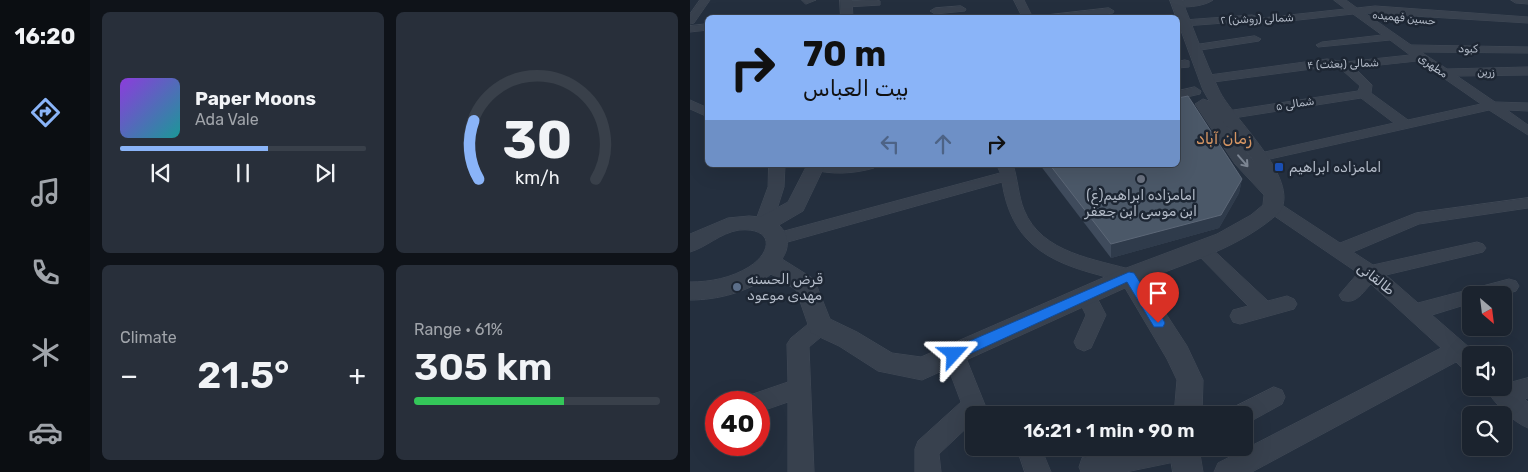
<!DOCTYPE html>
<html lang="en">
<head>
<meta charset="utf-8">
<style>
  :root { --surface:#1b232e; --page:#282f3a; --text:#f1f3f6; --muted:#a0a4aa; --line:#39404a; --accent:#8ab4f8 }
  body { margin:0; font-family:Rubik,Vazirmatn,sans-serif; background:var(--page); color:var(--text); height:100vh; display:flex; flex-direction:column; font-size:19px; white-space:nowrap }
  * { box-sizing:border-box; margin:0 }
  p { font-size:16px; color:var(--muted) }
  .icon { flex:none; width:28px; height:28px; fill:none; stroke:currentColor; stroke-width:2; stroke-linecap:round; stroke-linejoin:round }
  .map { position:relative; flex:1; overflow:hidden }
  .drawer { display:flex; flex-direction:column; gap:12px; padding:12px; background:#0f1319; width:600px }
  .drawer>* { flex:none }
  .banner { position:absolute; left:15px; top:15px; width:475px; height:152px; border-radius:8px; box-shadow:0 5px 20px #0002,0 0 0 1px var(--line); background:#8ab4f8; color:#111; overflow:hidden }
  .needle { width:32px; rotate:152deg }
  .controls { position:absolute; left:772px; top:286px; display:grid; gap:10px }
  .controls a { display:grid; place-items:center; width:50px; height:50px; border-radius:8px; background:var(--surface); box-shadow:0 5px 20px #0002,0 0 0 1px var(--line); font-size:25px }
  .speed { position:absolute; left:15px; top:391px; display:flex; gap:10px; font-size:25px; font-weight:700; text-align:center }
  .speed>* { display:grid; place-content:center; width:65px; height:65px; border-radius:50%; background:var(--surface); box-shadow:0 5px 20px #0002,0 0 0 1px var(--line); line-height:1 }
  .speed .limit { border:8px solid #d22; background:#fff; color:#111 }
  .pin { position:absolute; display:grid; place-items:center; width:42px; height:42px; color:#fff; margin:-51px -21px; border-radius:50% 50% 50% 0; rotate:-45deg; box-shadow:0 0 5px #0007 }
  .pin .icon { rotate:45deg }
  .me { position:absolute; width:55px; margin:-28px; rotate:66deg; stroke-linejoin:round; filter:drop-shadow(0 0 4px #0008) }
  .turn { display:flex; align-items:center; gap:18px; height:105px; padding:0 15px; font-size:22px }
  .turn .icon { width:65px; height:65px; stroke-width:2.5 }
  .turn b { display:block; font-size:35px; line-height:42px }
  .lanes { display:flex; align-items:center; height:48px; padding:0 15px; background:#0003; justify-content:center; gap:25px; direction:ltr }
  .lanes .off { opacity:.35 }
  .big { font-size:38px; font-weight:600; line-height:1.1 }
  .drawer .tile { flex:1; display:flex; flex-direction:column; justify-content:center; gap:8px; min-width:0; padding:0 18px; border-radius:8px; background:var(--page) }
  .drawer .dial { align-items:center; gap:0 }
  .dial svg { height:130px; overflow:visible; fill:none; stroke:var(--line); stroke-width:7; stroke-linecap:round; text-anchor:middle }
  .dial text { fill:var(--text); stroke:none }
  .song { display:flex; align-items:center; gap:15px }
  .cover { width:60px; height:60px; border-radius:8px; background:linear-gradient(135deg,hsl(270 70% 55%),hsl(180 70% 35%)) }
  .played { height:5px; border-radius:2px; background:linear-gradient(90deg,var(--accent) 60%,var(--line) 60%) }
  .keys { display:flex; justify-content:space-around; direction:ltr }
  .heat { display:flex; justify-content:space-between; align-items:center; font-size:28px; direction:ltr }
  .charge { height:8px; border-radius:4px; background:linear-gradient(90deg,#34c759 61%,var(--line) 0) }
  .drawer .tiles { flex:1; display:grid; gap:12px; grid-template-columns:repeat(2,1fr) }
  .trip { position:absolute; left:275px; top:406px; width:288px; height:50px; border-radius:8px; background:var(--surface); box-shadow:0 5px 20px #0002,0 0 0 1px var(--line); font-weight:600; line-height:50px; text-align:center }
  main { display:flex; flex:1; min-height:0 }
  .tab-bar { display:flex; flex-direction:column; width:90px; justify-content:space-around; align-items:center; background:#0b0e12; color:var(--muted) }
  .tab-bar .icon { width:35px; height:35px }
  .tab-bar .selected { color:var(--accent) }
  .tab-bar b { font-size:22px; color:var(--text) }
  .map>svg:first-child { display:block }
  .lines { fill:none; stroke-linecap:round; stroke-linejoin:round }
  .minor-casing { stroke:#414a57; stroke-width:1 }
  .tertiary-casing { stroke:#414a57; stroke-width:1 }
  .minor { fill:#38414e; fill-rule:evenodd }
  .tertiary { fill:#38414e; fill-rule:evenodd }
  .wall { fill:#3f4b5c }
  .shaded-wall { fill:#2f3b4b }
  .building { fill:#4b5868; stroke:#5c6777 }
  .oneway { stroke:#7c8592 }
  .route { fill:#1a73e8; stroke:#114b97 }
  .transit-dot { fill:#1a4fb4; stroke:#1d2633; stroke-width:2 }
  .worship-dot { fill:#6b7280; stroke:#1d2633; stroke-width:2 }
  .service-dot { fill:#5c6f8a; stroke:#1d2633; stroke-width:2 }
  .labels { text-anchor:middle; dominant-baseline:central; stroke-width:5; stroke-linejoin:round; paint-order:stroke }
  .far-street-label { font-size:11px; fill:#b4bcc9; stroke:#1d2633 }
  .poi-label { font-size:14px; fill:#b4bcc9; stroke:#1d2633; text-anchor:start }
  .street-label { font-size:14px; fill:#b4bcc9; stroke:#1d2633 }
  .quarter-label { font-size:16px; fill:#d59563; stroke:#1d2633 }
</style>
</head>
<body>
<main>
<nav class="tab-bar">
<b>16:20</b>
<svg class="icon selected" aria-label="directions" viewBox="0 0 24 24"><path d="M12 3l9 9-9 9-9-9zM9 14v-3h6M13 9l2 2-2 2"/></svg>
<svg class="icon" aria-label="music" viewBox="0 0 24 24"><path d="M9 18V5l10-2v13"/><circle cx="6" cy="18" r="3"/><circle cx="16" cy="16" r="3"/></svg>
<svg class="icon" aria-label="phone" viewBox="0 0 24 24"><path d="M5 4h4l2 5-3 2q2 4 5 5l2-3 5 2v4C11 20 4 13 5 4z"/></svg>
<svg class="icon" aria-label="climate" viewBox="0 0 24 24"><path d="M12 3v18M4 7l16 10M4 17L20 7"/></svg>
<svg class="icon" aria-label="car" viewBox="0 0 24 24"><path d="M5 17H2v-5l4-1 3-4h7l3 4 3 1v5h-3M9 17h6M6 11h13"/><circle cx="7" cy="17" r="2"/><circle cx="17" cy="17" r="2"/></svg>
</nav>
<section class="drawer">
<div class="tiles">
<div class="tile">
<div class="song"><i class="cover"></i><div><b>Paper Moons</b><p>Ada Vale</p></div></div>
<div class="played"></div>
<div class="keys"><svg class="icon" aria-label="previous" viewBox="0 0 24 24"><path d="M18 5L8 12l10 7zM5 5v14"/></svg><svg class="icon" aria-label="pause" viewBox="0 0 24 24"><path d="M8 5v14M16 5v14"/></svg><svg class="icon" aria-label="next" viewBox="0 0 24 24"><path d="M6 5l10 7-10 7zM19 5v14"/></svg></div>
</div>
<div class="tile dial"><svg viewBox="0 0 100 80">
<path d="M14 69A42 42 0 1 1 86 69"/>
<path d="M14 69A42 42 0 0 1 11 33" stroke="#8ab4f8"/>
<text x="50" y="56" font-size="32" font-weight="700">30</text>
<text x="50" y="72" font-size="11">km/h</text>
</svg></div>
<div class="tile"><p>Climate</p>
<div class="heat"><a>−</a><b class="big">21.5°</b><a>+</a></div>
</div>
<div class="tile"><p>Range · 61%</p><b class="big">305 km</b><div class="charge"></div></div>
</div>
</section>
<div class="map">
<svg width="838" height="472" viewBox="0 0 838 472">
  <rect width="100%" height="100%" fill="#242f3e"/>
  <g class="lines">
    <g class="minor-casing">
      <path id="minor" d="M10,0H20L4,23L0,24V14Z
        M112,0H126L116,4Z
        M186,0L190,1V5L156,7L151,4L156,1Z
        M324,0H334L343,18H333Z
        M495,0H523C516,6 489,10 482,4Z
        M644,0H656L667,8L685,6L838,17V23L675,13L721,45L838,47V53L731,52L757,69L838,67V75L767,76L805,102L838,103V111L817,110L838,125V135L799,110L571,161L566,160L564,157L566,154L704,123L671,98L537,119L530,115L537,111L668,91L670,86L651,69L637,67L516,83L512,82L510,79L512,76L637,59L655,62L720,55L700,40L628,47L626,45L632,42L692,35L663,14L572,24L561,21L494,26L489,23L494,20L562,15L572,18L655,9ZM729,61L791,104L718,120L681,93L682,85L665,68Z
        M821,0H838V4L826,3Z
        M271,6L276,9L275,11L245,14L240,11L245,8Z
        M419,8L424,11L423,13L389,18H352L357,15Z
        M18,24V30L0,32V26Z
        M565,36L571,39L569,41L504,51L498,48L504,45Z
        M495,60L499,61V67L488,68V62Z
        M505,87L511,91L510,94L488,99V91Z
        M0,100L18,108V117L0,109Z
        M79,165H95L94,187L82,225L79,229H67L64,225L78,187Z
        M118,165H187L184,168C163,174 141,175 120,169Z
        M307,165H323C328,179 328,195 334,210C352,254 406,259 446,271L448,276L446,281C434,285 420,278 409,275C355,261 321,241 312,182L87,245L81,243L78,239L81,235L87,233L310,173Z
        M838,198V208L729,224L663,252L683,265L787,242L793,244L796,248L793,252L696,275L728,303L819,279L826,281L829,286L826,291L813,295H781V303L742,315L788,355H781V371L773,369L766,362L562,472H524L528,463L751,348L681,284C672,293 666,305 652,300L649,295L668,273L577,211L575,207L577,203H589L650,243L726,213Z
        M511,242L517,244L578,301L597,296L604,299L607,304L604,309L550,324L543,322L540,316L543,310L558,306L505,252L502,248L505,244Z
        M396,288L403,290L416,315L401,348L394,351L387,348L384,342L396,315L386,295L389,290Z
        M130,318L137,320L140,326L137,332L119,347L124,472H98V402L69,412V402H57L60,395L98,382L97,344L101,338L123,320Z
        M264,345L272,348L295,405L292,412L284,415V421L249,454L251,472H225V449L228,441L271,402L253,354L256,348Z
        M838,378V398L835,399L838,402V428C823,422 803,403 796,388H814V381L817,383Z
        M584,387L592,390L595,397L592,404L554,425V415H540L544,407Z
        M327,448H351L361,472H335Z
        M437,448H506L503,456L494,460L436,472H391L389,467L392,458Z"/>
    </g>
    <g class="tertiary-casing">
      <path id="tertiary" d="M150,0H162L163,18H151Z
        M480,0H492C504,30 515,61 529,90C542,118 611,178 590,212C551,247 502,261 454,280L497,346L513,380L512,415H484L487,380L477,359L435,288L232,380L188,371L149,346L121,333L106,290L81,274C60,292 27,300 0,300V282C21,282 41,278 59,267C84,251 83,227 49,230C30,233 17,247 0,252V234L38,218L59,216L70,217L98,202L117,165H135L113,211L89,225C99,235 100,247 92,259L124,279L140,319L167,332L202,353L231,357L431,270L527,234L561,215L573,205L574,195L545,164L505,104L513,99L519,101L521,104L513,90ZM532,120L562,158L564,162Z
        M479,448H509L513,472H483Z"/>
    </g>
    <use href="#minor" class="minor"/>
    <use href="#tertiary" class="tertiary"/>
  </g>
  <path class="wall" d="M350,165H488L552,179L549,193L529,228L421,258Z"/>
  <path class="shaded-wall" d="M552,179L549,193L529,228L421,258V244Z"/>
  <path class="building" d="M498,96L552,179L531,215L421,244L360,165H488V98Z"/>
  <defs><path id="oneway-shaft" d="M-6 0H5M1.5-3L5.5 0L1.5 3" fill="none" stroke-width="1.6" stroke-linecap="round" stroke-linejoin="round" transform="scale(1.25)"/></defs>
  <use class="oneway" href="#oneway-shaft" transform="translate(553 161) rotate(49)"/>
  <path class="route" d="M439,272L444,273L473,319L475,323L473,327H464L437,282L269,359H259L257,354L259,350Z"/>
  <rect class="transit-dot" x="584" y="162" width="10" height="10" rx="2.5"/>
  <circle class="worship-dot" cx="451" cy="179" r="5"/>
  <circle class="service-dot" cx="47" cy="287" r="5"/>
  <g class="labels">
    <g class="far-street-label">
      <text transform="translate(714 18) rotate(6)">حسین فهمیده</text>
      <text transform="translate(567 19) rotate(-2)">۲ شمالی (روشن)</text>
      <text transform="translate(778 49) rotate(1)">کبود</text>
      <text transform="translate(653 64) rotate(-2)">۴ شمالی (بعثت)</text>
      <text transform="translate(743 66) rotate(35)">مطهری</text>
      <text transform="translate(796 72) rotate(-1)">زرین</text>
      <text transform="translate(605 104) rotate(-9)">۵ شمالی</text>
    </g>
    <g class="poi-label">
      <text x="599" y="167">امامزاده ابراهیم</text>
      <text x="451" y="195" text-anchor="middle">(ع)امامزاده ابراهیم<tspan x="451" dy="16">ابن موسی ابن جعفر</tspan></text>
      <text x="57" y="279">قرض الحسنه<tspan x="57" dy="16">مهدی موعود</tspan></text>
    </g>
    <g class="street-label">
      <text transform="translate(686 279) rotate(38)">طالقانی</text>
    </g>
    <g class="quarter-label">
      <text x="534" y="138">زمان آباد</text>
    </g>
  </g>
</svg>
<div class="controls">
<a><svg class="needle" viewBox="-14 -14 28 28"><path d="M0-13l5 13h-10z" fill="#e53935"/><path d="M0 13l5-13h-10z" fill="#a0a4aa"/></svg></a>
<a><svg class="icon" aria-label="sound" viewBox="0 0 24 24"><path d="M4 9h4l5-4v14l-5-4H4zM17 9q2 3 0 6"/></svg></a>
<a><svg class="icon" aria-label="search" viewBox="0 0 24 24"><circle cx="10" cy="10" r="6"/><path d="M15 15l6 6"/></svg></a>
</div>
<div class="speed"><div class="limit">40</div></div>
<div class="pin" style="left:468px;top:323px;background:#d93025"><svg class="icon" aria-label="arrive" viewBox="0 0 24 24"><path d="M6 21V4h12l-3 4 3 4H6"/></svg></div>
<svg class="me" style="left:264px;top:354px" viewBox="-20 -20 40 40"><path d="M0-17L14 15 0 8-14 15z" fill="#1a73e8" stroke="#fff" stroke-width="4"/></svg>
<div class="trip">16:21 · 1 min · 90 m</div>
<div class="banner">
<div class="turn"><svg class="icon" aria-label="right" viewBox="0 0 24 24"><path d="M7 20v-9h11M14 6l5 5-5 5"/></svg><div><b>70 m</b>بیت العباس</div></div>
<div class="lanes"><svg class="icon off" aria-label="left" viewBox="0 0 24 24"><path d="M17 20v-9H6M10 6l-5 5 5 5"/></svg><svg class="icon off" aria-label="ahead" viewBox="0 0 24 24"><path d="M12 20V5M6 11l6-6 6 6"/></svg><svg class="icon" aria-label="right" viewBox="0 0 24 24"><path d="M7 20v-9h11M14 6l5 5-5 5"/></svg></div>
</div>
</div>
</main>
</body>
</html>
